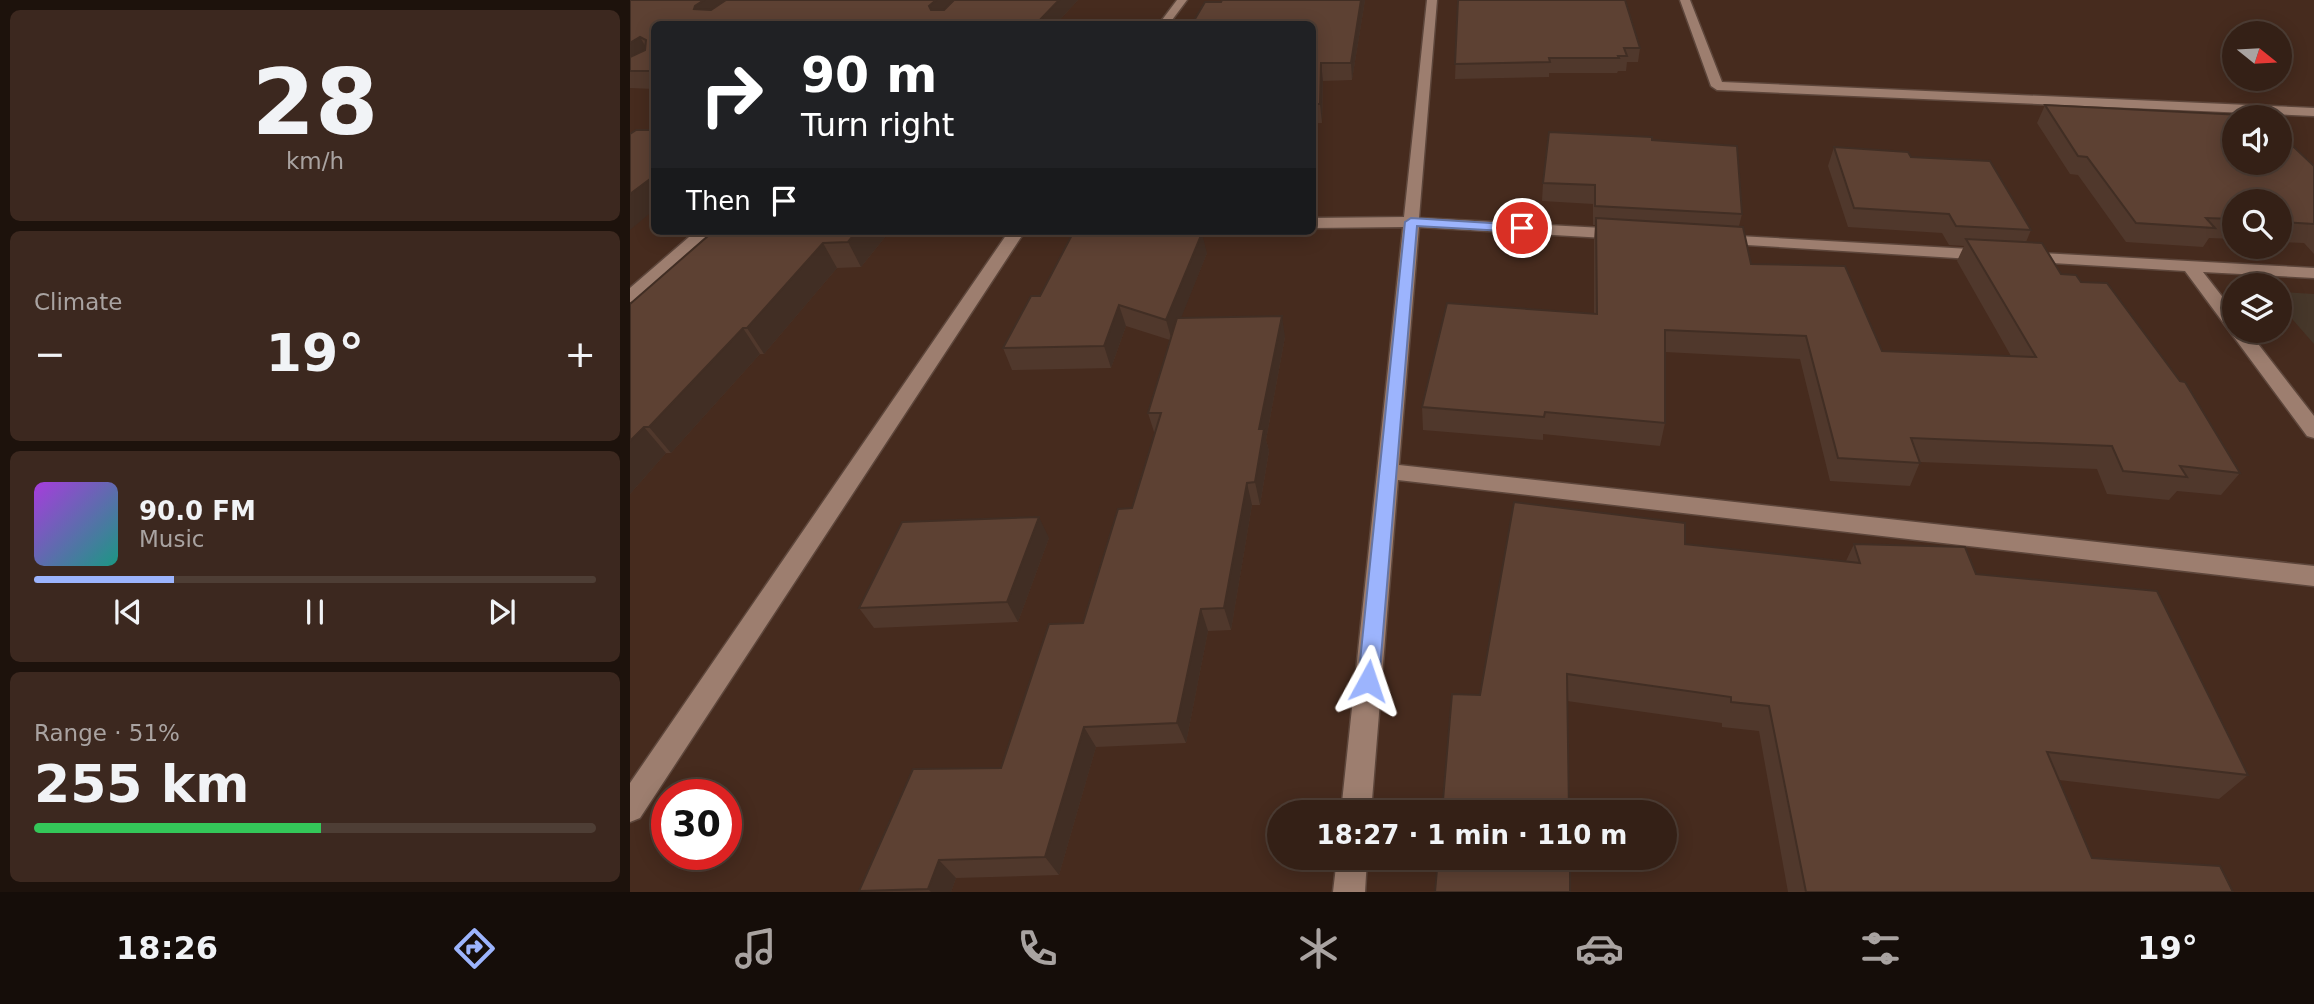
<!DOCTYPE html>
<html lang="en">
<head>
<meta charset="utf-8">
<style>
  :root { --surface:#342016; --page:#3c281f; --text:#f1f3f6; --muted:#a9a3a1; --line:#4e3e35; --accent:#9cb4fd }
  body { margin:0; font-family:"DejaVu Sans",sans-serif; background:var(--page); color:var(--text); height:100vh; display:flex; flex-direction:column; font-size:26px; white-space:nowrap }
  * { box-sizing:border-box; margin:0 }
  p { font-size:23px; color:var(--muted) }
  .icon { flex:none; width:38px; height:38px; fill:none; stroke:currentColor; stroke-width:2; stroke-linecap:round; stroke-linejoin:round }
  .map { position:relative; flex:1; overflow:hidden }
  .sheet { display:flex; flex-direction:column; gap:10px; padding:10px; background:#1d120c; width:630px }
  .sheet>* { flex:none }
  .top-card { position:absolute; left:21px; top:21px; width:665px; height:214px; border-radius:10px; box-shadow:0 4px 18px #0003,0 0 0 2px var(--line); background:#202124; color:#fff; overflow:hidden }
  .needle { width:46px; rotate:108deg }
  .buttons { position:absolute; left:1592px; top:21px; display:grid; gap:14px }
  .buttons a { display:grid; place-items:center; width:70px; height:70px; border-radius:50%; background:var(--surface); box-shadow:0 4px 18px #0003,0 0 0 2px var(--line); font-size:35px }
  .speed { position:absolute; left:21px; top:779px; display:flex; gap:14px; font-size:35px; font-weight:700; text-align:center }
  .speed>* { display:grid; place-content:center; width:91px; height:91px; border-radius:50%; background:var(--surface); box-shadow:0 4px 18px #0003,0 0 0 2px var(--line); line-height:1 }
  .speed .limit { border:10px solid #d22; background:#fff; color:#111 }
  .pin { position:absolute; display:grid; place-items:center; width:60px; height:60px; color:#fff; margin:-30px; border:4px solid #fff; border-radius:50%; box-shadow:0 2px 7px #0007 }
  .me { position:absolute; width:77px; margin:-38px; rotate:5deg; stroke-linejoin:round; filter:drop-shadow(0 0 5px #0008) }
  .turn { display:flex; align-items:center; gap:24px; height:147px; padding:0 35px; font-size:32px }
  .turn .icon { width:91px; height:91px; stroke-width:2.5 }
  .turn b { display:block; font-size:49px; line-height:60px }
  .then { display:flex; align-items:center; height:66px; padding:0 35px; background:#0003; gap:14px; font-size:26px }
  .big { font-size:52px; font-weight:800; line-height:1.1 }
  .sheet .widget { flex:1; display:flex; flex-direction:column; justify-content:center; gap:10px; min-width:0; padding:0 24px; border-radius:10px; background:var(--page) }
  .sheet .dial { align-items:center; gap:0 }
  .dial b { font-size:91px; line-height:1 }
  .song { display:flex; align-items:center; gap:21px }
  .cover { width:84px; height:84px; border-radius:10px; background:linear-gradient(135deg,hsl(280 70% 55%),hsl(170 70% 35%)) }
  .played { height:7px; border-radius:4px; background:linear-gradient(90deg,var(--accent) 25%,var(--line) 25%) }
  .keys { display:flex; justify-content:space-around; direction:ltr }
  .heat { display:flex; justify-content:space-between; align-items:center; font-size:38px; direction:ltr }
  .charge { height:10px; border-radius:5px; background:linear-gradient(90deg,#34c759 51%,var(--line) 0) }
  .trip { position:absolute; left:637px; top:800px; width:410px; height:70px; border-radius:35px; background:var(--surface); box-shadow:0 4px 18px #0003,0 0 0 2px var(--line); font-weight:800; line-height:70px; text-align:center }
  .menu { display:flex; height:112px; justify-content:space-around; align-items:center; background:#150d09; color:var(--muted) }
  .menu .icon { width:49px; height:49px }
  .menu .active { color:var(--accent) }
  .menu b { font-size:32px; color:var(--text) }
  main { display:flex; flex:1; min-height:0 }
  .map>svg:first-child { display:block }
  .education { fill:#46372a }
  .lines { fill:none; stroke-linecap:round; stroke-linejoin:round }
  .minor-casing { stroke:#5d463b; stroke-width:3 }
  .minor { fill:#9d7e6f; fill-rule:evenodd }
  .wall { fill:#50382c }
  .shaded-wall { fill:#412e24 }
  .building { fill:#5d4133; stroke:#412e24; stroke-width:2 }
  .route { fill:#9cb4fd; stroke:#6575a4; stroke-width:2 }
</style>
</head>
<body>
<main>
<section class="sheet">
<div class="widget dial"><b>28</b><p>km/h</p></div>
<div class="widget"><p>Climate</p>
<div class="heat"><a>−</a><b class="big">19°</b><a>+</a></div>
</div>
<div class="widget">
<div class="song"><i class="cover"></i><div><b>90.0 FM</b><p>Music</p></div></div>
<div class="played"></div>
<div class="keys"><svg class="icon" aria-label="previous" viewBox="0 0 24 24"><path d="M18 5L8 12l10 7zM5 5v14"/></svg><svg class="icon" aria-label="pause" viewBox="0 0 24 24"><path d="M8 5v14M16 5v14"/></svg><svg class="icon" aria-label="next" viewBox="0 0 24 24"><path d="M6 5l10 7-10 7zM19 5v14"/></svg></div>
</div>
<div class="widget"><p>Range · 51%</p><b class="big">255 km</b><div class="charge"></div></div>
</section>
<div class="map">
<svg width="1684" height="892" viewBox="0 0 1684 892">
  <rect width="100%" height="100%" fill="#462b1e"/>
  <path class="education" d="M1650,292L1684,294V344L1650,305Z"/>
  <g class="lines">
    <g class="minor-casing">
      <path id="minor" d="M547,0H557L539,24H529Z
        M797,0H807L789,218L992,229L1000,234L992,239L789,227L769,465L1684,566V586L768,480L741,812H711L773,227L682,228V218L774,217Z
        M1050,0H1060L1092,82L1684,108V116L1087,90L1081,86Z
        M66,231H84L6,301L0,302V288Z
        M379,231H395L10,818L0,822V783Z
        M1090,235L1358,250L1366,255L1358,260L1084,243L1082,240L1084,237Z
        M1394,252L1684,268V278L1573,272L1605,313V331H1618L1684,416V438L1677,436L1555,271L1388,261L1386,257Z
        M707,858H737L735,892H703Z"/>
    </g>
    <use href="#minor" class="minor"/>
  </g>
  <path class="wall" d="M0,0H448L426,24H24V89L0,88Z
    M592,0H735L722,80L693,81L692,123H682V24L591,2Z
    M828,0L1010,48L1008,62H997L996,71H988L987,73H919V77L825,79Z
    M1415,105L1684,166V254L1674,243L1650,242V201H1605V239L1579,238L1573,247L1496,242L1448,175L1440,174L1407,123Z
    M1022,140L1112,214L1109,226L1121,264L1252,351L1381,356L1327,261L1334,246L1319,245L1312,233L1218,227L1198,166L1204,147L1281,157L1401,230L1396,242L1431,274L1451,282L1610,473L1591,495L1547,491L1539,500L1477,494L1467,469L1290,462L1280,486L1200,481L1170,359L1035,352V423L1030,446L913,434V440L793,430L792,407L964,314V240L965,225H963V204L912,201L913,183Z
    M74,231H260L231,267L207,268L134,354H130L41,453H36L0,494V304L77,236Z
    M444,231H556L555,233L577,253L551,317L655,337L636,440L639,451L630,505H622L601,630L578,631L556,743L466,747L429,875L326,878L321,892H230L229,891L371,768L453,623L502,508L525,435L518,413L540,340L496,326L481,368L382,370L373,348L410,296Z
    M419,538L388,622L244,628L229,608Z
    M1055,544L1216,561L1224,544L1346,574L1618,775L1589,799L1429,780L1462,858L1603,892H1158L1129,731L1092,727V723L937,701L850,695Z"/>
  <path class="shaded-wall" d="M74,0H108L74,22L64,9L65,6Z
    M306,0H330L305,22L299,6Z
    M429,0H448L426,24H406Z
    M731,0H735L722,80L721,63Z
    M10,37L20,54L0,67V43Z
    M691,63L693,81L692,123L690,104Z
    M24,176V210L0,230V194Z
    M227,231H260L231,267L218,242Z
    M541,231H556L546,253L541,233Z
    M572,233L577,253L542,341L536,320Z
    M193,243L207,268L134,354L117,328Z
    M489,305L496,326L481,368L474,346Z
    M652,316L655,337L636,440L639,451L630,505L625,482L629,429Z
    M113,328L130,354L41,453L19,427Z
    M14,427L36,453L0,494V441Z
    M617,483L622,505L601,630L594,608Z
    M409,517L419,538L388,622L377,602Z
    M571,609L578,631L556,743L547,723Z
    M454,727L466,747L429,875L415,857Z
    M309,860L326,878L321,892H301L298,889Z"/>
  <path class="building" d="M0,0H74L65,6L64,9L81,10L96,0H306L299,6L301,10H314L324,0H429L406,24H24V71H0V57L15,50L16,40L10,37L0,43Z
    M592,0H731L721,63H691L690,104H682V24H562L575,2H591Z
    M828,0H995L1010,48H994L997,56H988L989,58H919L920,62L825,64Z
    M1415,105L1632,116L1633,117H1605V163H1650V134L1684,166V224L1650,222V201H1605V219L1576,218L1585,228L1506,223L1457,157L1448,156Z
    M6,130H24V176L0,194V134Z
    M919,132L1022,137V140L1107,146L1112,214L965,206V185L913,183Z
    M1204,147L1278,152L1281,157L1360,161L1401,230L1326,226L1319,214L1224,208Z
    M966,218L1113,227L1121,264L1215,266L1252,351L1406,357L1336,239L1412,243L1431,274L1446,275L1451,282L1477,283L1550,381L1555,382L1610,473L1550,466L1557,477L1493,471L1482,446L1281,438L1290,463L1208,458L1176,336L1035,330V423L915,412L914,417L792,407L817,303L967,314Z
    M76,231H227L218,242L193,243L117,328H113L19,427H14L0,441V304L79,235Z
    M444,231H541V233H572L536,320L489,305L474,346L373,348L401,296H410Z
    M652,316L629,429H634L625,482L617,483L594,608L571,609L547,723L454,727L415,857L309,860L298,889L229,891L283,769L371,768L419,624L453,623L488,509L502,508L531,413H518L547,318Z
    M884,502L1055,523V544L1230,563L1224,544L1335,547L1346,574L1527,591L1618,775L1417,752L1462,858L1590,866L1603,892H1176L1139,706L1101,702V697L937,674L939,812H812L822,694L850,695Z
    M409,517L377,602L229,608L272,522Z
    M808,858H940V892H805Z"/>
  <path class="route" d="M781,218L892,225L898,228L892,232L787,226L749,681L746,687L738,690L731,687L728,681L775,222Z"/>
</svg>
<div class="buttons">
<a><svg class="needle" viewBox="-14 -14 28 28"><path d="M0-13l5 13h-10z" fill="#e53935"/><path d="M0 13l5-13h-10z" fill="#a9a3a1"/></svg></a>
<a><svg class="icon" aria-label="sound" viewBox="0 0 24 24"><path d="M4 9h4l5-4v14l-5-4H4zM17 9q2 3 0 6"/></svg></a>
<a><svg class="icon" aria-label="search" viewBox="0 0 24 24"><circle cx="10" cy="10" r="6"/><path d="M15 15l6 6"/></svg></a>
<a><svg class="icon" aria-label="layers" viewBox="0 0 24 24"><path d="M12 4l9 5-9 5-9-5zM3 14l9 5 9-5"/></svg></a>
</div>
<div class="speed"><div class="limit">30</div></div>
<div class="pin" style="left:892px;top:228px;background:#d93025"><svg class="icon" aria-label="arrive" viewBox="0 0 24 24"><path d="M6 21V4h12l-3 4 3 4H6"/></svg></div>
<svg class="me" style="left:738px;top:681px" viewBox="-20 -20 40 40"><path d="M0-17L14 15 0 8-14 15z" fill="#9cb4fd" stroke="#fff" stroke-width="4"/></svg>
<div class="trip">18:27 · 1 min · 110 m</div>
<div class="top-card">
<div class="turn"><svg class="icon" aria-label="right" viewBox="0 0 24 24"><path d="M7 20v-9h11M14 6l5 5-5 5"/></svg><div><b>90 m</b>Turn right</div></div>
<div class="then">Then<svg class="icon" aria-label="arrive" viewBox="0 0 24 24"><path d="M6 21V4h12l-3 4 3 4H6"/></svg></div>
</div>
</div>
</main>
<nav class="menu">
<b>18:26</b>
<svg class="icon active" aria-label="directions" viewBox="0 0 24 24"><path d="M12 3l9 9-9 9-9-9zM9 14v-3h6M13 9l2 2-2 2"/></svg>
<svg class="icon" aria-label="music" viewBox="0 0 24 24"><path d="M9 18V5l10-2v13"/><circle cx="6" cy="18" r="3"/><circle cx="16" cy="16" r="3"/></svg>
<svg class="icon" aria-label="phone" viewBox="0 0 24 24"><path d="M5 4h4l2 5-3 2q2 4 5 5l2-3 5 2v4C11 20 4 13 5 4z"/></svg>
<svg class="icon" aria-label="climate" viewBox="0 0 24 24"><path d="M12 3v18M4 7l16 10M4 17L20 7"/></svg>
<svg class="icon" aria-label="car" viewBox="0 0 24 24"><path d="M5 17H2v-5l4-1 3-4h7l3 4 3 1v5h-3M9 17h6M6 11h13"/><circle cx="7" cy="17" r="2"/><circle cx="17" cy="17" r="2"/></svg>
<svg class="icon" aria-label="filters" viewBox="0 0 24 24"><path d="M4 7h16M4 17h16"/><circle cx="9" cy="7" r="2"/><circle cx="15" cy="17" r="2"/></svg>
<b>19°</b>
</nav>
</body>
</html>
